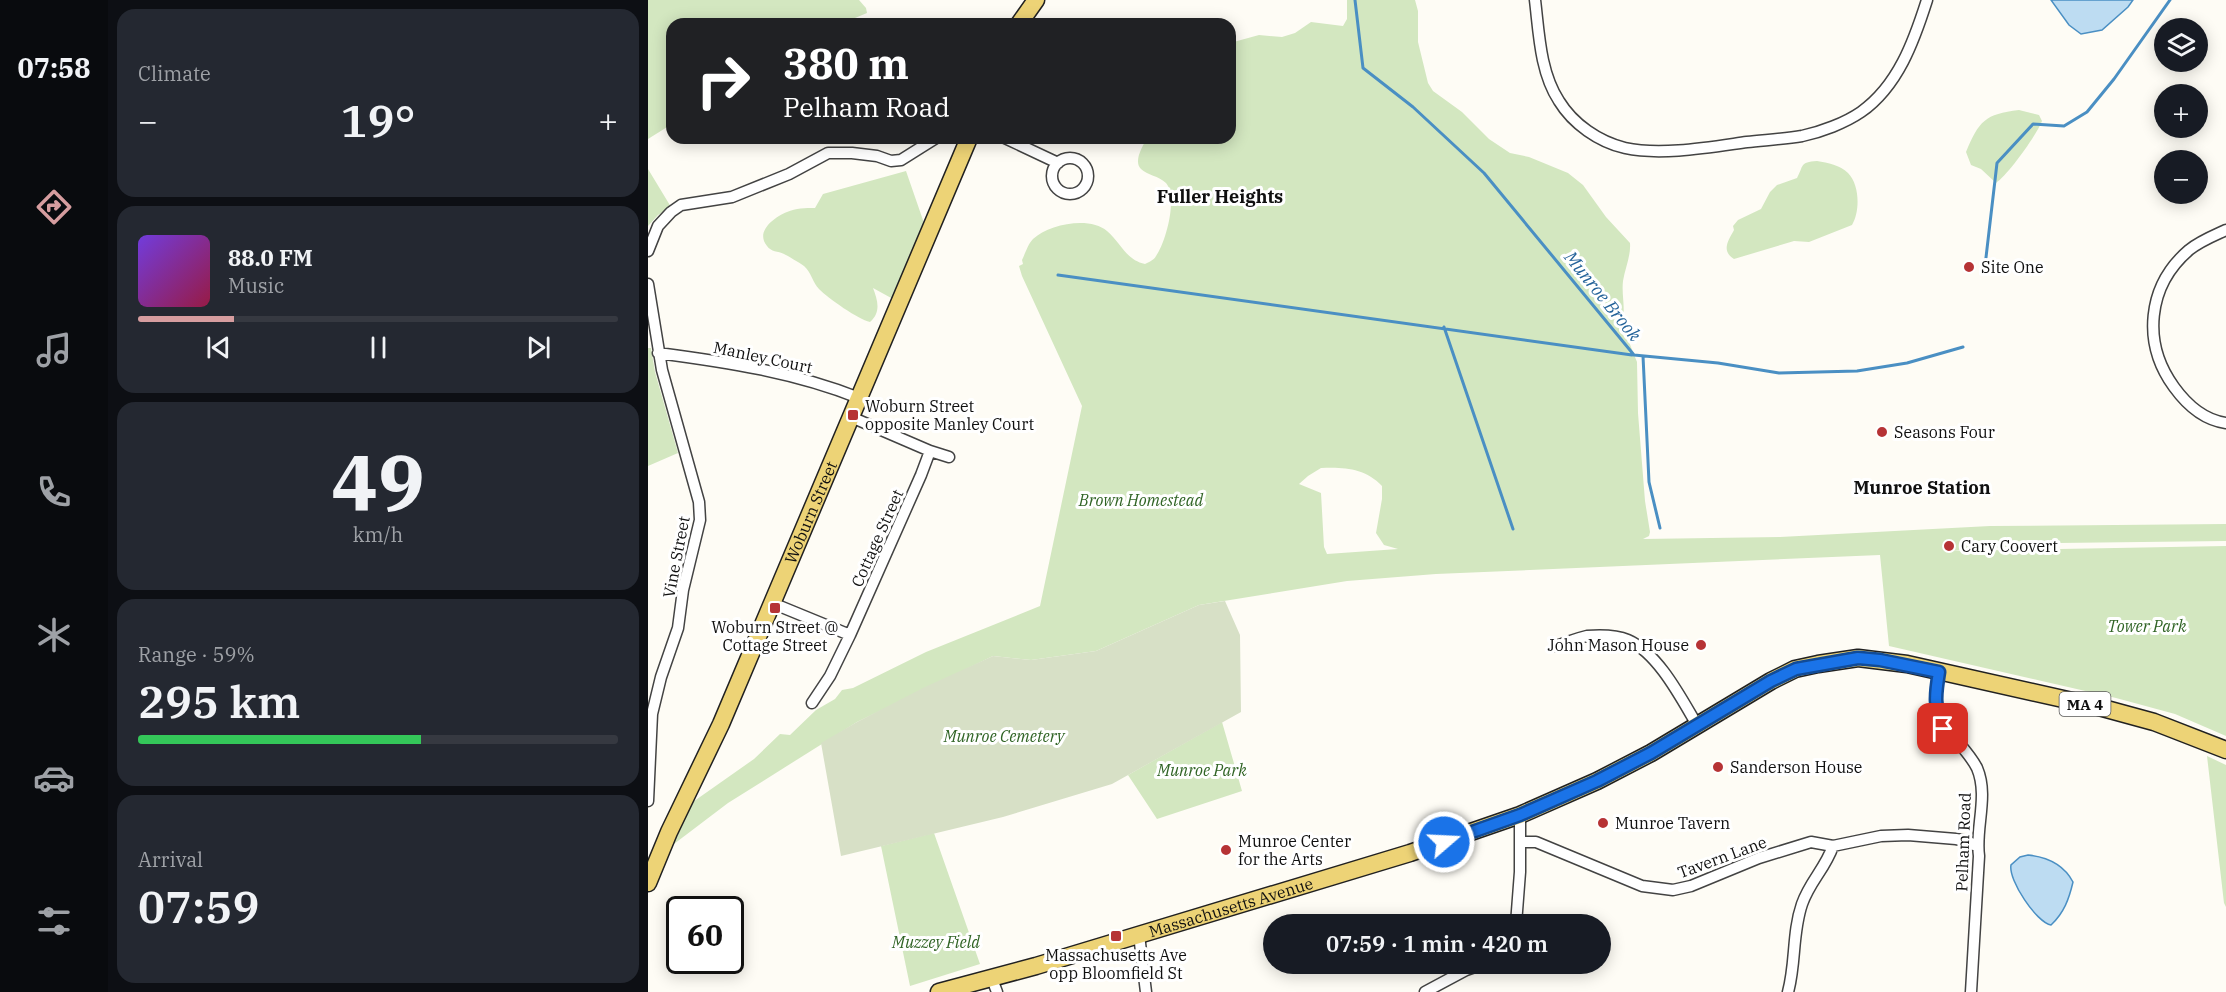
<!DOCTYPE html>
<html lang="en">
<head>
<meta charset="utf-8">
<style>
  :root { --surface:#171b24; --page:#242831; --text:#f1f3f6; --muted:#9ea1a6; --line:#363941; --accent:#d69d9f }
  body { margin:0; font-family:"IBM Plex Serif",serif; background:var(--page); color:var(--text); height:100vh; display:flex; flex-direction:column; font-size:22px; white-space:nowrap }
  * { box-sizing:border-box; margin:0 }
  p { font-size:20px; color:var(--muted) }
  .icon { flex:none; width:33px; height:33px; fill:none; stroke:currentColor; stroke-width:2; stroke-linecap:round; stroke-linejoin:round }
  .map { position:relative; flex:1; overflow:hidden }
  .sheet { display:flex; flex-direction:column; gap:9px; padding:9px; background:#0d0f14; width:540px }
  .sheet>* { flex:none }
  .banner { position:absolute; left:18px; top:18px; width:570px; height:126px; border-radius:18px; box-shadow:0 3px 15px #0003; background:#202124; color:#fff; overflow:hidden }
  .buttons { position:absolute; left:1506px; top:18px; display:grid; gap:12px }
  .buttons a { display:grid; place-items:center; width:54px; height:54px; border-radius:50%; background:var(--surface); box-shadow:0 3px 15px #0003; font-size:30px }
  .speed { position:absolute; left:18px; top:896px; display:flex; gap:12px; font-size:30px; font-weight:700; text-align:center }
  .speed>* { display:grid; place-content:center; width:78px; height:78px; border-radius:50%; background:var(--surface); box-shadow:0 3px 15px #0003; line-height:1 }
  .speed .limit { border:3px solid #111; border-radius:9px; background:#fff; color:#111 }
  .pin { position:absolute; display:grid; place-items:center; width:51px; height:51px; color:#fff; margin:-26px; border-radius:12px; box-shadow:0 3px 9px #0006 }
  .me { position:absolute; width:66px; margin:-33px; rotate:71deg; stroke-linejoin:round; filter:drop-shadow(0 0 4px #0008) }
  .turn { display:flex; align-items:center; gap:21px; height:126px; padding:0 18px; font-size:27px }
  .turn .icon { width:78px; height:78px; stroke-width:2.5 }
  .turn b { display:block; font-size:42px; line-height:51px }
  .big { font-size:45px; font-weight:600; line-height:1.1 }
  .sheet .card { flex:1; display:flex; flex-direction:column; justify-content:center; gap:9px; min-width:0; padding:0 21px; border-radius:18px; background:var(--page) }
  .sheet .dial { align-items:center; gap:0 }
  .dial b { font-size:78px; line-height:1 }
  .song { display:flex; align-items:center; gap:18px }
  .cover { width:72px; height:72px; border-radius:9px; background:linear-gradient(135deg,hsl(260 70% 55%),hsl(340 70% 35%)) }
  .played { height:6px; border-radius:3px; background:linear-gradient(90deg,var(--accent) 20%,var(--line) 20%) }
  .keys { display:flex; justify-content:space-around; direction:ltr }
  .heat { display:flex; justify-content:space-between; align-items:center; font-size:33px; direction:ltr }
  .charge { height:9px; border-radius:4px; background:linear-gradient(90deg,#34c759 59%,var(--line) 0) }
  .trip { position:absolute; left:615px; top:914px; width:348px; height:60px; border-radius:30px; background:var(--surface); box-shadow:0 3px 15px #0003; font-weight:600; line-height:60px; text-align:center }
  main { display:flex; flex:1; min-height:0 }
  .menu { display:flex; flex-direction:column; width:108px; justify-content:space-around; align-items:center; background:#090b0e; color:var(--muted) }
  .menu .icon { width:42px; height:42px }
  .menu .selected { color:var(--accent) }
  .menu b { font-size:27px; color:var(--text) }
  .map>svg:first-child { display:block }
  .green { fill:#d3e7c0; fill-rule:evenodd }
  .cemetery { fill:#d7e0c6 }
  .water { fill:#bddcf2; stroke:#4a8fc3; stroke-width:1.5 }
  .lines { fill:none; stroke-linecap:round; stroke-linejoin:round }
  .stream { stroke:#4a8fc3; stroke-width:3 }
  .minor-casing { stroke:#434343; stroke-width:13 }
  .primary-casing { stroke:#212121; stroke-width:19 }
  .minor { stroke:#fff; stroke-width:10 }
  .primary { stroke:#edd376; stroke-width:16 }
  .route-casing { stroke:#114b97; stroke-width:15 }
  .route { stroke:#1a73e8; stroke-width:10 }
  .poi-dot { fill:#b63335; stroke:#fff; stroke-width:2 }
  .labels { text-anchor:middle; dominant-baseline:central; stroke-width:6; stroke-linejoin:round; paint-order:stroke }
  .shield { fill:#fff; stroke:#585858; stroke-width:1.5 }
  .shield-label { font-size:15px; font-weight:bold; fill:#101010 }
  .poi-label { font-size:16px; fill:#101010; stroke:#fff; text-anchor:start }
  .street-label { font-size:16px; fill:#101010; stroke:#fff }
  .park-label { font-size:16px; font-style:italic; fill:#306425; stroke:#fff }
  .neighbourhood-label { font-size:18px; font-weight:bold; fill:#101010; stroke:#fff }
  .water-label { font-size:18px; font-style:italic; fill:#236299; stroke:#fff }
</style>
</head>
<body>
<main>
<nav class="menu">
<b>07:58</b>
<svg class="icon selected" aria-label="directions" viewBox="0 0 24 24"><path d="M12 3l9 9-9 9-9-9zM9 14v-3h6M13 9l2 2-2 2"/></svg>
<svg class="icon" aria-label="music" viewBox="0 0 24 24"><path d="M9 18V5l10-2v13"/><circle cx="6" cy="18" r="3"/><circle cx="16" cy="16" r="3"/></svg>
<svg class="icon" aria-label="phone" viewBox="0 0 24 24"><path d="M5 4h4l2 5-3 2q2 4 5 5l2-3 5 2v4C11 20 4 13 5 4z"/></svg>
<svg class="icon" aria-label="climate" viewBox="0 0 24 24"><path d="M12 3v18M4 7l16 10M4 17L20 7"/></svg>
<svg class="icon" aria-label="car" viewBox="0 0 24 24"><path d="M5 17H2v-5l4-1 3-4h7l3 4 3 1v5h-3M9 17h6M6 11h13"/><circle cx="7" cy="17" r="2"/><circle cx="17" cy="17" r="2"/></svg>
<svg class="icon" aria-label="filters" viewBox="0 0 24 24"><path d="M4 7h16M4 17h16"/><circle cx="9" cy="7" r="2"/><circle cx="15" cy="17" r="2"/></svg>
</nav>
<section class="sheet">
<div class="card"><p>Climate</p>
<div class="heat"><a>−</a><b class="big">19°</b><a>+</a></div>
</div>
<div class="card">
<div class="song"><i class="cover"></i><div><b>88.0 FM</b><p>Music</p></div></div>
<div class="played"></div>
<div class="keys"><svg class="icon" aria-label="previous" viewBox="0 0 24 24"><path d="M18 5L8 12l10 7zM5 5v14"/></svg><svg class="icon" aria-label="pause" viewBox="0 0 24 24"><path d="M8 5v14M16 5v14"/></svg><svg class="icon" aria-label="next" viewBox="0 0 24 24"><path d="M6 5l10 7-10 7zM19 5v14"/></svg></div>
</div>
<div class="card dial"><b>49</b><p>km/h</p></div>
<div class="card"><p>Range · 59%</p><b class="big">295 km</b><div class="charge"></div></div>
<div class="card"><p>Arrival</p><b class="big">07:59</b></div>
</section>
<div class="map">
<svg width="1578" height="992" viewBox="0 0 1578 992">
  <rect width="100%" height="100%" fill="#fefcf5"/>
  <path class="green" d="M0,0H211L218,8L219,13L207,18L203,24H24V124L0,139Z
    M699,0H767L770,11V42L780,83L785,91L814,112L841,139L862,153L881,157L920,173L935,185L958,217L982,243C983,256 977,268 975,281C973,298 980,314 971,330L981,342L989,362L990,413L997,501L1002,532L1001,536L995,539L1132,537L1342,526L1578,524V541L1410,543L1302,551L1578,546V736L1527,714L1468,698L1241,646L1232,555L788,574L699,581L551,605L448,651L383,660L345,656L209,722L80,803L22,847L42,804L106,759L132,734L142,735L168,710L187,699L194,690L205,688L278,652L392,606L434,406L374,276L371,266L375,264L374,260C377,254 380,244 385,239C401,224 442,216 459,231C473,243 478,260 497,264C501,262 506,260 508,256C518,242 530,197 518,183C511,176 499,175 493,169C485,161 495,146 499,138H582V43L611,35L634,37L647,33L663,22L695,26L699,19ZM673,468C696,467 717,468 734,486V499L728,533L736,545L750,549L679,554L676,547L673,493L651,484L660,476Z
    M1371,110L1391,115L1394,121C1388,136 1360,175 1348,183L1333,169L1323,165L1318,152C1331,121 1337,114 1371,110Z
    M1169,161C1180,163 1192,165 1200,173C1212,185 1212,212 1204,225L1161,242L1146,241L1086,259C1073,251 1080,241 1086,230L1085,226L1090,220L1113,209L1122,192L1129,185L1149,178C1156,166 1151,162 1169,161Z
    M0,169L23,207L10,215L0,226Z
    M258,171L276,223L245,299L225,288C230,301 233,312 222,322C210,319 181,299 171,289C165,283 163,272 156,266C150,262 142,257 136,254C130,251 123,252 119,246C107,232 126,217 139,212C148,208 157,208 167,208L175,194Z
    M0,348H3L7,372L30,453L0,466Z
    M574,722L594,791L509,819L480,775Z
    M1559,756L1578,765V907L1576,903Z
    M286,833L332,964L262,986L233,846Z"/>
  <path class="cemetery" d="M577,601L592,635L593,712L464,784L355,817L193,856L173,743L209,722L277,687L345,656L383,660L448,651L551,605Z"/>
  <path class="water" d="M1403,0H1485L1480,7L1454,30L1433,34L1421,25Z
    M1380,855C1399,857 1416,865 1425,882C1421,899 1416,913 1403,925C1389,923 1360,880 1363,865L1372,857Z"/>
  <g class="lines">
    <path class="stream" d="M707,0L715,68L765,107L836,173L986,355L1070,363L1131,373L1209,371L1259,363L1315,347
      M1337,266L1349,163L1385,124L1416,126L1439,112L1466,79L1522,0
      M410,275L984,355
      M796,327L865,529
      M995,356L1001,482L1012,528"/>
    <g class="minor-casing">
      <path id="minor" d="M887,0C891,33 892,72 911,101C925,124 951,142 977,148C1013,156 1063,147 1099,142C1117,140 1136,139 1154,136C1173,132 1197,123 1213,112C1250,86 1266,41 1279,0
        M357,138L410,163
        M404 176a18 18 0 1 1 36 0a18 18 0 1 1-36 0Z
        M1578,230C1565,236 1552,241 1541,250C1499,286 1494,343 1526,387C1539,405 1556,420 1578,423
        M0,251L10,226L23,212L33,205L84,197L141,174L180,153H204L229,156L243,161L253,160L288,138
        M0,284L14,370L51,502L52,520L35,590L30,628L13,677L4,714L0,801
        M10,353C78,362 146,372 211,398
        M203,417L282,451L301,457
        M124,603L202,635
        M908,646C918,643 929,638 939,636C952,635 968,635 980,640C1010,653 1033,698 1049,725
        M1291,671C1288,690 1283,713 1296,730C1300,735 1306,738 1310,742C1316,749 1325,760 1329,768C1341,796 1327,828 1331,856L1323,992
        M164,703L182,676L202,635L273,475L282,451
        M873,842H888L994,886L1025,890L1043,886L1111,858L1163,842L1185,846
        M868,924L872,872V815
        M491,935L498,992
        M344,979L349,992
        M777,992L818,970L838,963
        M1140,992C1148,963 1144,933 1154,904C1162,881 1177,869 1185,846L1233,836L1260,835L1308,839L1319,841L1330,847"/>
    </g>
    <g class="primary-casing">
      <g id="primary">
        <path d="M371,24L388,0"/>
        <path id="s1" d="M0,883L21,832L73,724L321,138"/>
        <path id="s2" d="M291,992L388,966L762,853L872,815L949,781L1003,753L1123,681L1147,669L1170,664L1210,658L1259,664L1451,707L1506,722L1578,750"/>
      </g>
    </g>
    <use href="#minor" class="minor"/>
    <use href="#primary" class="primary"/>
  </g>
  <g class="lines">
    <g class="route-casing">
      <path id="route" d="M796,842L872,815L949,781L1003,753L1123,681L1148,669L1210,658L1232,660L1291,672C1287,696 1286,706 1295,729"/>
    </g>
    <use href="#route" class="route"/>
  </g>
  <g class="poi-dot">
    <circle cx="1321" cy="267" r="6"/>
    <rect x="199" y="409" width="12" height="12" rx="3"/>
    <circle cx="1234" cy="432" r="6"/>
    <circle cx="1301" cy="546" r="6"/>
    <rect x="121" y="602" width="12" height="12" rx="3"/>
    <circle cx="1053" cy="645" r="6"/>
    <circle cx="1070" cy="767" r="6"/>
    <circle cx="955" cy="823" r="6"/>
    <circle cx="578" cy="850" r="6"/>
    <rect x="462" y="930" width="12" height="12" rx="3"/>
  </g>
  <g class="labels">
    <rect class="shield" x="1411.5" y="692" width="51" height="24" rx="4.5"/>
    <g class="shield-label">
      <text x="1437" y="704">MA 4</text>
    </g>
    <g class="poi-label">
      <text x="1333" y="267">Site One</text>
      <text x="217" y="406">Woburn Street<tspan x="217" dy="18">opposite Manley Court</tspan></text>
      <text x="1246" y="432">Seasons Four</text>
      <text x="1313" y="546">Cary Coovert</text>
      <text x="127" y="627" text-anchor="middle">Woburn Street @<tspan x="127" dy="18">Cottage Street</tspan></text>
      <text x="1041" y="645" text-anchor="end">John Mason House</text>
      <text x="1082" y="767">Sanderson House</text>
      <text x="967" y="823">Munroe Tavern</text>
      <text x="590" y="841">Munroe Center<tspan x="590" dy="18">for the Arts</tspan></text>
      <text x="468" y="955" text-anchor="middle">Massachusetts Ave<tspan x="468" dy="18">opp Bloomfield St</tspan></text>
    </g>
    <g class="street-label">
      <text transform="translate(115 357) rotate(12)">Manley Court</text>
      <text stroke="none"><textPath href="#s1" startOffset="405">Woburn Street</textPath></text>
      <text transform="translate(229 538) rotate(-66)">Cottage Street</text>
      <text transform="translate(28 557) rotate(-79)">Vine Street</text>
      <text transform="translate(1315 842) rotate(-88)">Pelham Road</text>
      <text transform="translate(1074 857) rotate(-20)">Tavern Lane</text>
      <text stroke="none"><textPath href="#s2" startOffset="304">Massachusetts Avenue</textPath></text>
    </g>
    <g class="park-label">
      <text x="493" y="500">Brown Homestead</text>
      <text x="1499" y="626">Tower Park</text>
      <text x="356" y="736">Munroe Cemetery</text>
      <text x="554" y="770">Munroe Park</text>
      <text x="288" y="942">Muzzey Field</text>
    </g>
    <g class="neighbourhood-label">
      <text x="572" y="196">Fuller Heights</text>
      <text x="1274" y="487">Munroe Station</text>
    </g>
    <g class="water-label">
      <text transform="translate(955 296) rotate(51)">Munroe Brook</text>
    </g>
  </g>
</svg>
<div class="buttons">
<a><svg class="icon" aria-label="layers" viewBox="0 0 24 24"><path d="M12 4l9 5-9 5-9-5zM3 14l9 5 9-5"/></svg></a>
<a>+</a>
<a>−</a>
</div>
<div class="speed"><div class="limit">60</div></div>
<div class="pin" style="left:1295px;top:729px;background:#d93025"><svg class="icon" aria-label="arrive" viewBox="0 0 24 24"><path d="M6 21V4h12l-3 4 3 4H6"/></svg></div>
<svg class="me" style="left:796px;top:842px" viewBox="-20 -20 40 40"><circle r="17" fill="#1a73e8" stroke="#fff" stroke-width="3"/><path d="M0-11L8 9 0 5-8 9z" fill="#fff"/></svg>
<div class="trip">07:59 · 1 min · 420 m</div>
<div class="banner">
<div class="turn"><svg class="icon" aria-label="right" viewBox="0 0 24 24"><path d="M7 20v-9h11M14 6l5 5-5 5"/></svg><div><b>380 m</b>Pelham Road</div></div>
</div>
</div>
</main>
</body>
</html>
